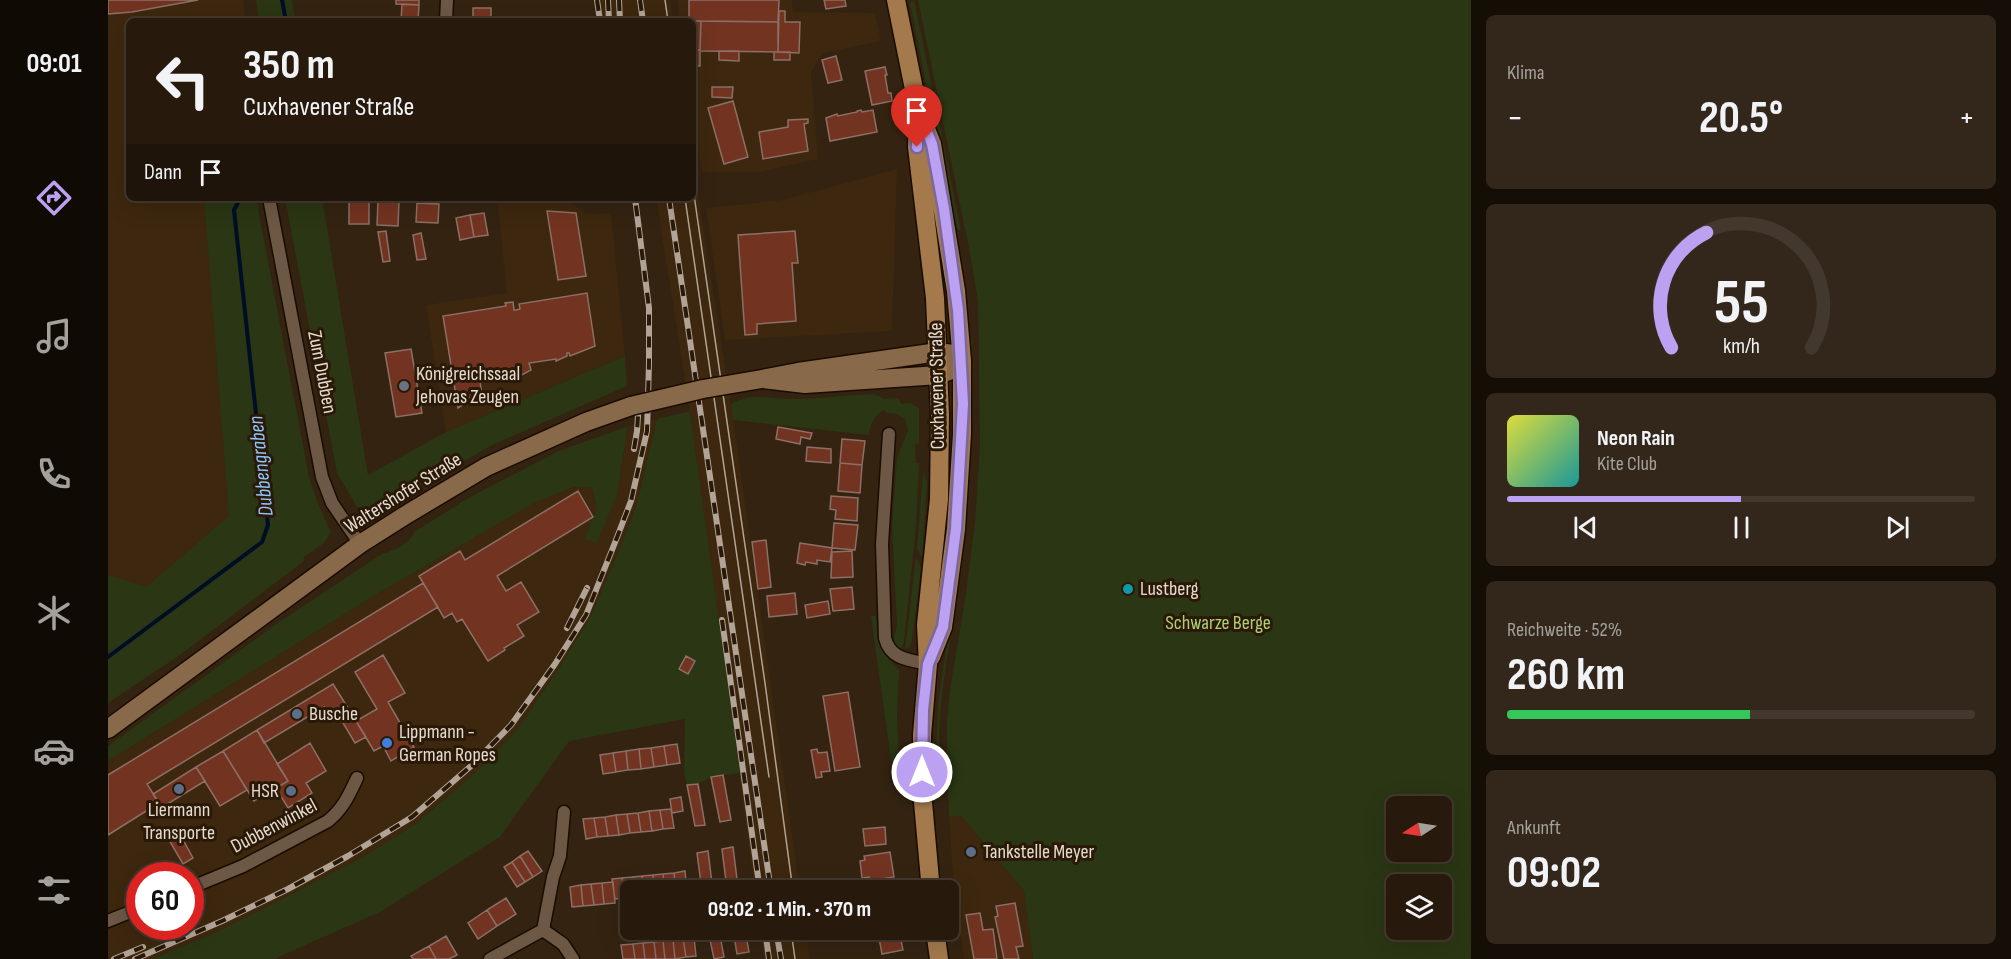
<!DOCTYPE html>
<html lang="de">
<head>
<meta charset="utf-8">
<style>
  :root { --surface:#271a0d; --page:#33271b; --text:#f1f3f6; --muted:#a4a19d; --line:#43382e; --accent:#bca0f2 }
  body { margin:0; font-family:"Sofia Sans Condensed",sans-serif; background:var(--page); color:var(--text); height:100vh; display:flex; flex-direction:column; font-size:22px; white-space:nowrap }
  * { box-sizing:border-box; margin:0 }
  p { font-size:20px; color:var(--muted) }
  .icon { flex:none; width:33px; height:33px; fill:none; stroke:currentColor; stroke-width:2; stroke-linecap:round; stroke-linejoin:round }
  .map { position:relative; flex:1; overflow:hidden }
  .details { display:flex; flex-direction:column; gap:15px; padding:15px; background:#150e07; width:540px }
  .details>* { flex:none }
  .banner { position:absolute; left:18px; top:18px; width:570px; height:183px; border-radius:9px; box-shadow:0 6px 24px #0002,0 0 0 2px var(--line); background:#271a0d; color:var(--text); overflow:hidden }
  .needle { width:39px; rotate:258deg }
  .fabs { position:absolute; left:1278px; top:796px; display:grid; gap:12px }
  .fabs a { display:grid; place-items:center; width:66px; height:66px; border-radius:9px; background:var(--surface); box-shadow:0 6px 24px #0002,0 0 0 2px var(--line); font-size:30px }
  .speed { position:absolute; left:18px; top:862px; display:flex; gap:12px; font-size:30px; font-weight:700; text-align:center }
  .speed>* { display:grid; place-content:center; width:78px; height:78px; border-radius:50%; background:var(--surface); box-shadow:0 6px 24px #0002,0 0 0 2px var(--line); line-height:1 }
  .speed .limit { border:9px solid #d22; background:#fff; color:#111 }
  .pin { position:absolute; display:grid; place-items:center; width:51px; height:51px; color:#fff; margin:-62px -26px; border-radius:50% 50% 50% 0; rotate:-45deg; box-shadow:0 0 6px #0007 }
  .pin .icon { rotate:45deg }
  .me { position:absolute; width:66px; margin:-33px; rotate:0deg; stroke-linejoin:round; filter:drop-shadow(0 0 4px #0008) }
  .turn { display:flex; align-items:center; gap:21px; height:126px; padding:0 18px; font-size:27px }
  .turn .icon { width:78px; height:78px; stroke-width:2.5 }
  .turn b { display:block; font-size:42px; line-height:51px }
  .then { display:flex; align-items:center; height:57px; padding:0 18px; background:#0003; gap:12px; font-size:22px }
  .big { font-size:45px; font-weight:700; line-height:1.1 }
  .details .tile { flex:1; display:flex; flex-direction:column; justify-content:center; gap:9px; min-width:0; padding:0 21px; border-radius:9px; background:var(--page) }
  .details .dial { align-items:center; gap:0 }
  .dial svg { height:156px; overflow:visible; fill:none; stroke:var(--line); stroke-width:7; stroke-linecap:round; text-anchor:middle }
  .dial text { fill:var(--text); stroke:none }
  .song { display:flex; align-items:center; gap:18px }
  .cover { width:72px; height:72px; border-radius:9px; background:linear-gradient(135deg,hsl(60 70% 55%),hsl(180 70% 35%)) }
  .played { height:6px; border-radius:3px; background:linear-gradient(90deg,var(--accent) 50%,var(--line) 50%) }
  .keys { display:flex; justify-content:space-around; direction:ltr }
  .heat { display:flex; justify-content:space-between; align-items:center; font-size:33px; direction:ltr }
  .charge { height:9px; border-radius:4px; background:linear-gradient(90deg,#34c759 52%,var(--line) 0) }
  .trip { position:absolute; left:512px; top:880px; width:339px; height:60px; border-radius:9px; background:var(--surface); box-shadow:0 6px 24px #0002,0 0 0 2px var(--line); font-weight:700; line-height:60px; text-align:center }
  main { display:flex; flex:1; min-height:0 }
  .tabs { display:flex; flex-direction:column; width:108px; justify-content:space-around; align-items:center; background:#100a05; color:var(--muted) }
  .tabs .icon { width:42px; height:42px }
  .tabs .selected { color:var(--accent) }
  .tabs b { font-size:27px; color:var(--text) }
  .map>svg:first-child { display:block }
  .built { fill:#3d270e; fill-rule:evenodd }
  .green { fill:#2a3614; fill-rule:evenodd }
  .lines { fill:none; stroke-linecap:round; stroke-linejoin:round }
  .stream { stroke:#000e25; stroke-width:4 }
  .building { fill:#723420; stroke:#8c6f66; stroke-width:1.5 }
  .street-casing { stroke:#1b0c00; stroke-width:15 }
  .secondary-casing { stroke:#1b0c00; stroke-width:21 }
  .primary-casing { stroke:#1b0c00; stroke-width:21 }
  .street { stroke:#6c5845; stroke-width:12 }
  .secondary { stroke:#886949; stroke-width:18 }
  .primary { stroke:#a47a4d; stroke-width:18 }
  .tram { stroke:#b1a497; stroke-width:1.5 }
  .rail-casing { stroke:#b1a497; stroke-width:6 }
  .rail { stroke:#2a1907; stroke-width:4; stroke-dasharray:11; stroke-linecap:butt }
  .secondary-bridge-casing { stroke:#1b0c00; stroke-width:21; stroke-linecap:butt }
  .secondary-bridge { stroke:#886949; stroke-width:18 }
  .route-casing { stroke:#7a689d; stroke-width:15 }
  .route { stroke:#bca0f2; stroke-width:10 }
  .worship-dot { fill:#6b7280; stroke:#2a1907; stroke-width:2 }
  .culture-dot { fill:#0f9aa8; stroke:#2a1907; stroke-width:2 }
  .service-dot { fill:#5c6f8a; stroke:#2a1907; stroke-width:2 }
  .shop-dot { fill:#3f7fe0; stroke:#2a1907; stroke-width:2 }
  .labels { text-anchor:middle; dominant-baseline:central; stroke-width:6; stroke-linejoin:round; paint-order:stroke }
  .street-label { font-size:20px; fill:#e6dbd0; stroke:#2a1907 }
  .poi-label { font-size:20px; fill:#e6dbd0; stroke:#2a1907; text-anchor:start }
  .park-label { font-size:20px; fill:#add076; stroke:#2a1907 }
  .water-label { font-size:21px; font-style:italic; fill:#8fc6fe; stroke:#2a1907 }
</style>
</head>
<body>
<main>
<nav class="tabs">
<b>09:01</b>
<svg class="icon selected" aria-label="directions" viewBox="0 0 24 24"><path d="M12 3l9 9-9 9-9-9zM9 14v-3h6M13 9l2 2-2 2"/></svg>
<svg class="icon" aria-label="music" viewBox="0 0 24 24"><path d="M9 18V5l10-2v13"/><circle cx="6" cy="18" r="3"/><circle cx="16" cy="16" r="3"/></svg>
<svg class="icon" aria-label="phone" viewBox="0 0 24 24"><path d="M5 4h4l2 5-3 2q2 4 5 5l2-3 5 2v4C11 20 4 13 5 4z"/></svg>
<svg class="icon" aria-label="climate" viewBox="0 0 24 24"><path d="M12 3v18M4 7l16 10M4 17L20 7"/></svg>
<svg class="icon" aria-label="car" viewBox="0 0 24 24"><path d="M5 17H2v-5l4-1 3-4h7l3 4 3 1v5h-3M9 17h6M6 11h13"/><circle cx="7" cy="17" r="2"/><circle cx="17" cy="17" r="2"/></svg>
<svg class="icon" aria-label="filters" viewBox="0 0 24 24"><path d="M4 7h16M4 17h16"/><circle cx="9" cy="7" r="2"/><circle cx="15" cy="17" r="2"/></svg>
</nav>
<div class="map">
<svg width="1363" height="959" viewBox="0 0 1363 959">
  <rect width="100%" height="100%" fill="#342311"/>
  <path class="built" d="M0,0H135L138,21H21V198H101L128,517L0,621Z
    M487,0H562L565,21H490Z
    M570,0H684L685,12L767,13L773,41L715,53L703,72L710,159L651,172H594L585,117V21H567L571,13Z
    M585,161L623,404L692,891H647L582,411L548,198H585Z
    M789,169L784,331L617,340L598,208L674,200Z
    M389,198H456L479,214L503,213L517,356L338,432L318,305L399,293Z
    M549,419L529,502L515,541L483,616L451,668L409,730L369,771L309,823L250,860L184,894L115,929L45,959H0V761L269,594L428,502L466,487L484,488L489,508L476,539L509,495L520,426ZM32,876H82V927H32Z
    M853,816L916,891L925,959H856L846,888L841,817Z
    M653,930H697L702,959H656Z"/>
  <path class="green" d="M148,0H184L187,21H151Z
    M806,0L853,230H850L842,205L802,3Z
    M810,0H1363V959H925L916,891L853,816L841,817L839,772V721L842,690L858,593L867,522L872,445L870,301L861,248ZM1288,807H1334V852H1288ZM1288,885H1334V930H1288Z
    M96,198H148L201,477L209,501L223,532L216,543L196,557L195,562L69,657L0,703V575L38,587L121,516Z
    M177,198H214L260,475L338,432L517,356L519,386L386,444L279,505L267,508L249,507L229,473Z
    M860,336L864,339C866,410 864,481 856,552C850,603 838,654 833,705C830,737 831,768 833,800L829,799L828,748L830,704L852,553Z
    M766,394L776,399L790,398L794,404L802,403L811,408V444H807L808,463H811L808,527L796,641L793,650L789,648L785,641L789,625L784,527L789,458L800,431L797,419L788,414L779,413L776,410C766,416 762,423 761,435L625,420L623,404C643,391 670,400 692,399C717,398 741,395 766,394Z
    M582,411L632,773L603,777L590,784L579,785L576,773L577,719L461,741L392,837L272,912L166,959H45L115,929L250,860L309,823L369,771L409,730L451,668L483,616L515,541L529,503L549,419Z
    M520,426L509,495L489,543L476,539L489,508L484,488L466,487L428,502L269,594L0,761V746L170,623L274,554C285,551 302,544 306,532L362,497L451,451Z
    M815,472L819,482L814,559L809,548Z
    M808,557L813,568L804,641L802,647L797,649Z
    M763,616H768C770,645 770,649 791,670L789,718L791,752L789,767H784Z"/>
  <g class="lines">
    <path class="stream" d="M174,0L178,21
      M0,657L154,542L160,525L126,210L132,199"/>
  </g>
  <path class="building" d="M0,0H90L24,12L0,14Z
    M288,0H311V5L288,4Z
    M581,0H671L670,22L581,21Z
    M716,0H737L738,6L718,9Z
    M294,4L311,5L310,21H293Z
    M365,8H383V21H365Z
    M671,11H677V22H692L691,53L670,52Z
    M575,21H593L592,50H585V21Z
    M593,21L670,22V52L592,51Z
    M585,50H592V66H585Z
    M611,51H631V61L611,60Z
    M666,52H682V60H666Z
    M728,56L734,80L720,83L714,60Z
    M777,67L779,75H777L780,93H783L784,101L764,105L757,71Z
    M604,87H625L624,98L604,97Z
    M625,101L640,157L616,164L600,108Z
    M753,110L754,112L765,110L769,132L722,141L718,118L729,114L730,116L749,112V111Z
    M700,119V123L696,124L700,151L655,159L651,132L680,127V120Z
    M241,201H261V224H241Z
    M270,201H291L290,226L269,225Z
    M309,203L331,204L330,223L308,222Z
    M439,211L468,213L478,276L450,280Z
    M376,213L380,235L366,237L362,215Z
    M362,215L366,237L352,240L348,218Z
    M278,231L282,261L275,262L270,232Z
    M687,231L690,263H684L688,321L649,324V334L637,335L630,235Z
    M313,233L318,259L309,260L305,235Z
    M479,293L487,346L462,356L461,353H459V356L448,361V359L421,363L423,370L412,376L411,373L408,374V377L399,382V378L372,382L374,394L363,400V397L360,398L361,401L350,408L335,316L398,306L397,303L405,302L406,310H408L412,309L411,304Z
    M303,349L314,413L288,417L277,353Z
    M670,427L704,433L702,439L693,437L692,444L668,439Z
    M734,439L757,441L754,465L732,463Z
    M699,447L723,449V463L698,461Z
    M732,463L754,465L752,493L730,491Z
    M470,491L485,517L389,576L398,591L413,582L431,612L409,625L416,636L396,648L397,650L380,661L354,619L349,622L344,613L336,618L311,576L352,551L357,560Z
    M723,496L750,498L749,521L727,519L728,510L722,509Z
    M726,523L750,525L747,550L724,548Z
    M658,540L663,587L650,589L644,542Z
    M692,543L724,548L722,562L709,560V564L698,562L697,565L689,563Z
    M744,551L745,577L723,578L724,552Z
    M315,583L330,607L39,784L51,803L0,835V775Z
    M744,587L746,609L725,611L722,589Z
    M687,593L689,614L661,617L659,596Z
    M720,601L722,614L699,618L697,605Z
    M275,655L297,693L280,702L306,747L283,761L275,746L266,751L248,721L269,709L247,672Z
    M578,656L587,661L580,674L571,669Z
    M225,684L258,737L247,743L228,711L221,715L216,707L156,743L149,730Z
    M740,692L752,767L727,771L715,696Z
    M149,730L180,781L146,801L115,751Z
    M202,743L218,771L198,783L204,793L180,808L168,788L180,781L169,764Z
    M569,744L572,763L559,765L556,746Z
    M556,746L559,765L546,767L543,748Z
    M543,748L546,767L533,769L531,749Z
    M531,749L533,769L520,770L518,751Z
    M709,749L710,753L719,752L722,771L713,772L714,777L708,778L703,750Z
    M115,751L139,790L112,806L88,767Z
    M518,751L520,770L508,772L505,753Z
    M505,753L508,772L495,774L492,755Z
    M88,767L97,781L53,808L45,794Z
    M615,775L623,820L612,822L603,777Z
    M590,784L597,825L587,826L579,785Z
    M573,797L575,811L564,813L562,799Z
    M563,809L566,828L555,829L552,810Z
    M552,810L555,829L544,831L541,811Z
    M541,811L544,831L533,832L530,813Z
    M530,813L533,832L522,833L519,814Z
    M519,814L522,833L511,835L508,815Z
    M508,815L511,835L500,836L497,817Z
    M497,817L500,836L489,837L486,818Z
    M486,818L489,837L478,839L475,819Z
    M68,827L85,858L75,864L57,833Z
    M777,827L778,844L757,846L755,829Z
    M625,847L630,887L619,889L614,849Z
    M420,851L434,871L425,877L412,856Z
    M600,851L605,891H594L589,853Z
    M782,852L786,877L761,881V877L754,878L752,861L757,860L756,856Z
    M412,856L425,877L417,882L404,862Z
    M404,862L417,882L409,887L396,867Z
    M577,871L579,891H568L566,873Z
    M566,873L568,891H557L555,874Z
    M555,874L557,891H546L545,875Z
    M545,875L546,891H536L534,876Z
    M534,876L536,891H526L525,877Z
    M525,877L526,891H522V898H516L514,878Z
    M514,878L516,898L507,899L504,879Z
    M744,880L746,891H734L732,883Z
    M505,882L507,903L496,904L494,883Z
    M494,883L496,904L486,905L483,884Z
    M483,884L486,905L475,906L473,885Z
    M473,885L475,906L464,907L462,887Z
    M398,898L408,914L389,926L379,910Z
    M907,903L915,946L908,947L911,959H896L887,917L890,916L888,906Z
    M379,910L389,926L370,939L360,923Z
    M872,913L875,930L885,929L889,959H866L858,915Z
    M600,930H611L616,957L606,959Z
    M625,930H637L641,952L629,954Z
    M791,930L795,950L774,954L770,933Z
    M338,936L349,955L341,959H328L321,946Z
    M586,937L588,956L578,957L575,938Z
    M575,938L578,957L567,959L565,940Z
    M565,940L567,959H557L555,941Z
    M555,941L557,959H548L546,942Z
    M546,942L548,959H537L535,943Z
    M535,943L537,959H527L525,944Z
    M525,944L527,959H515L513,945Z
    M321,946L328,959H305L303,956Z"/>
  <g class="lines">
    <g class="street-casing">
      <path id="street" d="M338,21L339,0
        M161,198L214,477L224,503L252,544
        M781,434L774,544L777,638C782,659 801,660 820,664
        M82,888L135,866L220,821C235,809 241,795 249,778
        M0,921L32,908
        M435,930L445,877L452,856L456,812
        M435,930L455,944L465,959
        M382,959L435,930"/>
    </g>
    <g class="secondary-casing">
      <path id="secondary" d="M830,352L845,354L854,361L846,369L831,375L697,384L654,379L690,372Z
        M0,729L252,544L301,513L378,467L478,422L523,406"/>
    </g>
    <g class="primary-casing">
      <path id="primary" d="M788,0L810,109L824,144L848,291L854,361V434L848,529L835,627L823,657
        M810,109L809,147L827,298L832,415L831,499L818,625L820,664L814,735V791L823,891
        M827,930L831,959"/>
    </g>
    <use href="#street" class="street"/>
    <use href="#secondary" class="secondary"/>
    <use href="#primary" class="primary"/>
    <path class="tram" d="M557,0L560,21
      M585,188L657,683L685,891
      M577,198L661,777
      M683,930L687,959"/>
    <g class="rail-casing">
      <path id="rail" d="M489,0L492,21
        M500,0L501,21
        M511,0L512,21
        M532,0L535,21
        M561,198L663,891
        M526,449L529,431L531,401
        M614,620L652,891
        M459,628L479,588
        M657,930L661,959
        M668,930L673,959
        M6,959L35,947
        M27,959L114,921L180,889L240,856L304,817L363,766L403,725L447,664L478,615L508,540L523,501L539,431L541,364V308L527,198"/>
    </g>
    <use href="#rail" class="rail"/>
    <g class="secondary-bridge-casing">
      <path id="secondary-bridge" d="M523,406L595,389L654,379"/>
    </g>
    <use href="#secondary-bridge" class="secondary-bridge"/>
  </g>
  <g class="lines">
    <g class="route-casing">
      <path id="route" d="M809,147L810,109L824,144L836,209L850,310L855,404L848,529L835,627L820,664L815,710L814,772"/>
    </g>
    <use href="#route" class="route"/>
  </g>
  <circle class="worship-dot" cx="296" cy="386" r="6"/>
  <circle class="culture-dot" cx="1020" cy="589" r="6"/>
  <g class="service-dot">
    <circle cx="189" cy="714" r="6"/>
    <circle cx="71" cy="789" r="6"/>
    <circle cx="183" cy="791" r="6"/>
    <circle cx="863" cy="852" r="6"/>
  </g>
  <circle class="shop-dot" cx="279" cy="743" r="6"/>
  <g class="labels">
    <g class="street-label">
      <text transform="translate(214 372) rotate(79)">Zum Dubben</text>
      <text transform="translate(829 386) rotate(-91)">Cuxhavener Straße</text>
      <text transform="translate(295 493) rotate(-32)">Waltershofer Straße</text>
      <text transform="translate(166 826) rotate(-28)">Dubbenwinkel</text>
    </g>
    <g class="poi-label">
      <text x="308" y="374">Königreichssaal<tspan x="308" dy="23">Jehovas Zeugen</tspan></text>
      <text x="1032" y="589">Lustberg</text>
      <text x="201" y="714">Busche</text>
      <text x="291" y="732">Lippmann -<tspan x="291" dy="23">German Ropes</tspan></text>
      <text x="171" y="791" text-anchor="end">HSR</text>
      <text x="71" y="810" text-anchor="middle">Liermann<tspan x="71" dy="23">Transporte</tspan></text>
      <text x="875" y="852">Tankstelle Meyer</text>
    </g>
    <g class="park-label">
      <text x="1110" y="623">Schwarze Berge</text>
    </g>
    <g class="water-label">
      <text transform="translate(153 466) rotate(-96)">Dubbengraben</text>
    </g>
  </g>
</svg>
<div class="fabs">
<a><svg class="needle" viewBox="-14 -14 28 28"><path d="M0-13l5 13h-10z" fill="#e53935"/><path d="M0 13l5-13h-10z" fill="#a4a19d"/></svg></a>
<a><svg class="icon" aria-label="layers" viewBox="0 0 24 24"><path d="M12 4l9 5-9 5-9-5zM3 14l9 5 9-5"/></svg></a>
</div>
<div class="speed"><div class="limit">60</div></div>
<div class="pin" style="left:809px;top:147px;background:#d93025"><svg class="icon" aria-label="arrive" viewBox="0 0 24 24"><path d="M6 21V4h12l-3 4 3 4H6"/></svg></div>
<svg class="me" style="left:814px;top:772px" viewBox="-20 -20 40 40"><circle r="17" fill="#bca0f2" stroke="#fff" stroke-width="3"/><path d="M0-11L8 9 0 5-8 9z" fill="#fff"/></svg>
<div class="trip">09:02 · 1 Min. · 370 m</div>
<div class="banner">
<div class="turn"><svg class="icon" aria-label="left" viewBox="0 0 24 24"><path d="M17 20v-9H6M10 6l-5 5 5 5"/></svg><div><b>350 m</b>Cuxhavener Straße</div></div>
<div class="then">Dann<svg class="icon" aria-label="arrive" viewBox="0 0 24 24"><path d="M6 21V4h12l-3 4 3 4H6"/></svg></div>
</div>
</div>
<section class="details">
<div class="tile"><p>Klima</p>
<div class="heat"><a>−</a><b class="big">20.5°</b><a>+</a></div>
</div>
<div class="tile dial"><svg viewBox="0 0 100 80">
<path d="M14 69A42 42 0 1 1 86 69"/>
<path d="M14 69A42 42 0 0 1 32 10" stroke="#bca0f2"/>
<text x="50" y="56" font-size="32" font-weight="700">55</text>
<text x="50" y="72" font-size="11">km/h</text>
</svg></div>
<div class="tile">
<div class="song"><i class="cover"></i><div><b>Neon Rain</b><p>Kite Club</p></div></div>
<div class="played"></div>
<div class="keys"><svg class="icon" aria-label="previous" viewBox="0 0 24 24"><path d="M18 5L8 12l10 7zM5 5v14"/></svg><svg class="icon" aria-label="pause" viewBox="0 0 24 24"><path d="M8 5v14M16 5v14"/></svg><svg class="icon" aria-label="next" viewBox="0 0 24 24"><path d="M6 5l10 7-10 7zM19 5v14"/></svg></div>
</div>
<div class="tile"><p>Reichweite · 52%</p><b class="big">260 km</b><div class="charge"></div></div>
<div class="tile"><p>Ankunft</p><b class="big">09:02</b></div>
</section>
</main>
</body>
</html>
